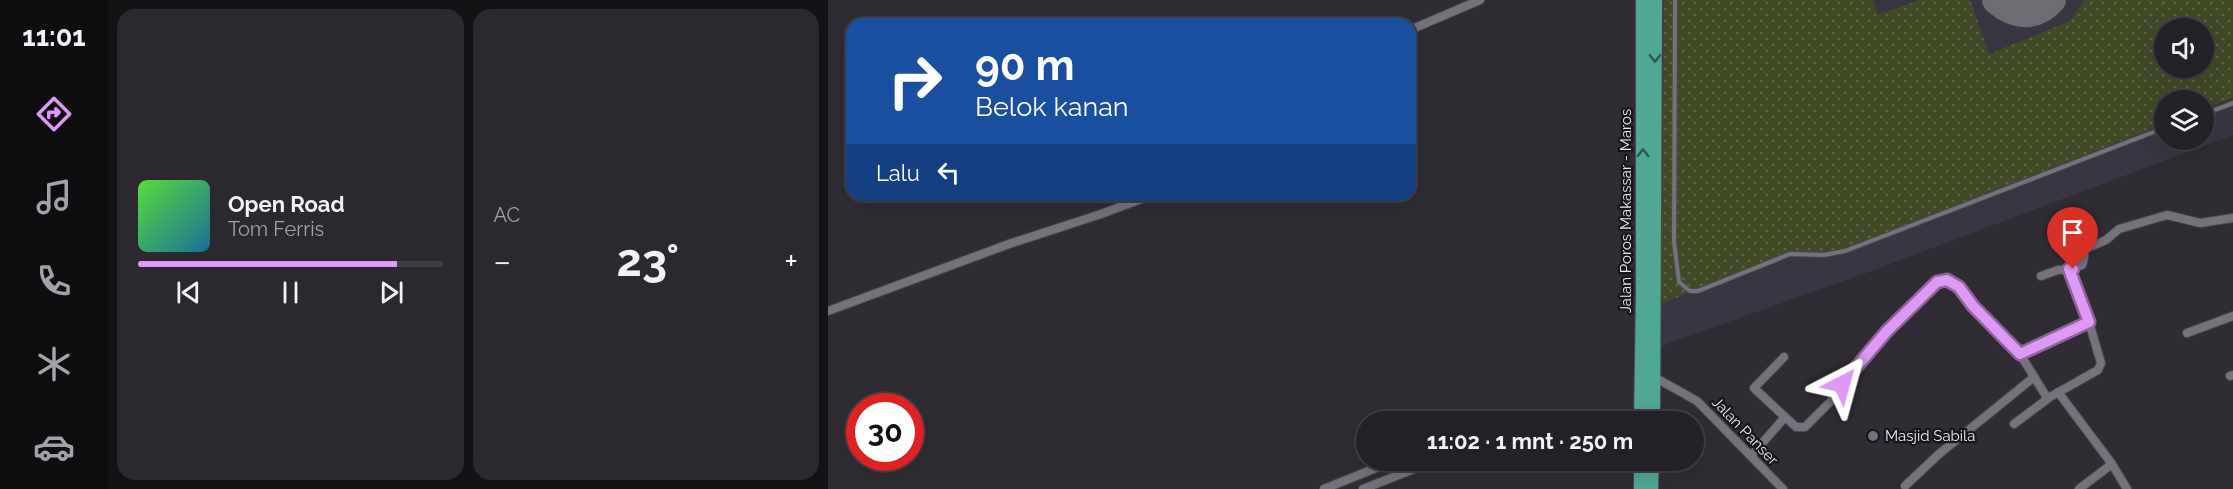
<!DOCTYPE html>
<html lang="id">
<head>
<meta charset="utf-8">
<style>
  :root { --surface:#232127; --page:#2b292f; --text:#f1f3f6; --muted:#a3a3a7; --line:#403e44; --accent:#dd99f3 }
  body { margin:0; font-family:Raleway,sans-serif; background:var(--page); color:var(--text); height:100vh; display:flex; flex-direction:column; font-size:22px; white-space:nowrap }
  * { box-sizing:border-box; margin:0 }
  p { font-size:20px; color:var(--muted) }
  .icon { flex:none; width:33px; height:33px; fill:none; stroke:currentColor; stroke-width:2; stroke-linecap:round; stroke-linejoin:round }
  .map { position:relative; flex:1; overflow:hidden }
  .sheet { display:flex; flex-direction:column; gap:9px; padding:9px; background:#131215; width:720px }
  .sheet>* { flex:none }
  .top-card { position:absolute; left:18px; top:18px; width:570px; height:183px; border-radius:18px; box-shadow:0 6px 24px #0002,0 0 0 2px var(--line); background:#1a4fa0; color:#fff; overflow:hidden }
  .buttons { position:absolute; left:1326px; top:18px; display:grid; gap:12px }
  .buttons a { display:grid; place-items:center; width:60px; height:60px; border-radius:50%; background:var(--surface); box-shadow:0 6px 24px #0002,0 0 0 2px var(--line); font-size:30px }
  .speed { position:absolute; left:18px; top:393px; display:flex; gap:12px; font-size:30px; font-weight:700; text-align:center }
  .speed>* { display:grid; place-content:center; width:78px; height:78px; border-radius:50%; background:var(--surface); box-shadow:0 6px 24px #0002,0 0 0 2px var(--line); line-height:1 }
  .speed .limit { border:9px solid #d22; background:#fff; color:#111 }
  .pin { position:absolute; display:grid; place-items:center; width:51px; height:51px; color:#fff; margin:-62px -26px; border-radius:50% 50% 50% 0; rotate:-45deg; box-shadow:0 0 6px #0007 }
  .pin .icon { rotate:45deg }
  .me { position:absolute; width:66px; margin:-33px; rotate:39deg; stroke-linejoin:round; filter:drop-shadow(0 0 4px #0008) }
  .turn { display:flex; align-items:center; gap:21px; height:126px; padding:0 30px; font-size:27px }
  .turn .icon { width:78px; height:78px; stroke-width:2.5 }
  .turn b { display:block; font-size:42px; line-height:51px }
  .then { display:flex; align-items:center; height:57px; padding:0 30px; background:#0003; gap:12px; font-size:22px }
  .big { font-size:45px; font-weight:700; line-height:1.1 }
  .sheet .card { flex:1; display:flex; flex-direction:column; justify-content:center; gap:9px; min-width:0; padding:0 21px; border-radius:18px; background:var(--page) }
  .song { display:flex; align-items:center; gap:18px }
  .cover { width:72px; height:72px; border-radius:9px; background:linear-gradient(135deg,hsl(110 70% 55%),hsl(200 70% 35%)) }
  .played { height:6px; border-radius:3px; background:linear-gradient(90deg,var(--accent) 85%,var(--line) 85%) }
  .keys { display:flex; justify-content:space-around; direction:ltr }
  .heat { display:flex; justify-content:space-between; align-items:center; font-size:33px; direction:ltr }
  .sheet .tiles { flex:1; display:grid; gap:9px; grid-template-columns:repeat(2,1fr) }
  .trip { position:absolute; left:528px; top:411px; width:348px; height:60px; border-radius:30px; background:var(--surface); box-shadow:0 6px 24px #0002,0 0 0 2px var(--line); font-weight:700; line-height:60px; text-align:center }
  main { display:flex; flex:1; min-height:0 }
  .tab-bar { display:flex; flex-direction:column; width:108px; justify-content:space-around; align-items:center; background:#0e0d10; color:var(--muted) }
  .tab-bar .icon { width:42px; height:42px }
  .tab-bar .active { color:var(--accent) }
  .tab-bar b { font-size:27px; color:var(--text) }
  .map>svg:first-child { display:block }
  .built { fill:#393542; fill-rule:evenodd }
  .grass { fill:url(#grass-dots); fill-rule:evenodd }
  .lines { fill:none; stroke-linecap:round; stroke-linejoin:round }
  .taxiway { stroke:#6e6c73; stroke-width:28 }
  .service-casing { stroke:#4a484e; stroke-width:6 }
  .minor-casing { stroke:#4a484e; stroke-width:10 }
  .trunk-casing { stroke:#4a484e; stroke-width:16 }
  .service { stroke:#75727b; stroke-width:4 }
  .minor { stroke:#75727b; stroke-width:8 }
  .trunk { stroke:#50a894; stroke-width:14 }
  .oneway { stroke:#305750 }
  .route-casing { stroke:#90639e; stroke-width:15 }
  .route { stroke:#dd99f3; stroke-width:10 }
  .worship-dot { fill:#6b7280; stroke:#161519; stroke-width:2 }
  .labels { text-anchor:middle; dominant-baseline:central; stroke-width:4.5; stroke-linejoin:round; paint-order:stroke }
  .street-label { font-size:15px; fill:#eae9ee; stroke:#161519 }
  .poi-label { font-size:15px; fill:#eae9ee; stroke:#161519; text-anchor:start }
</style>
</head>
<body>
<main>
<nav class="tab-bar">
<b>11:01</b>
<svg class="icon active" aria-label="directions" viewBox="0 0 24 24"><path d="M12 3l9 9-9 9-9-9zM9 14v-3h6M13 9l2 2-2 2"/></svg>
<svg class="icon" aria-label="music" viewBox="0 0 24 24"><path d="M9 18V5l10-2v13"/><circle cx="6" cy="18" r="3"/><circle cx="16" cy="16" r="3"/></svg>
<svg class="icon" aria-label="phone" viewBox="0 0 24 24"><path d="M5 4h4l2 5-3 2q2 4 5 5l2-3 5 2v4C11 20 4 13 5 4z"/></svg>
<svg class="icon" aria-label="climate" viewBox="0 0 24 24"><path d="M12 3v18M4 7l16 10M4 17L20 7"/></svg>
<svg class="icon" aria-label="car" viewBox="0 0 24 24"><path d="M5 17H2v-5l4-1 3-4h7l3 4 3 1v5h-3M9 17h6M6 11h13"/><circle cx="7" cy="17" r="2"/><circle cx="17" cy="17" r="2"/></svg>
</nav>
<section class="sheet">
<div class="tiles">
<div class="card">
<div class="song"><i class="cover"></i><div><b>Open Road</b><p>Tom Ferris</p></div></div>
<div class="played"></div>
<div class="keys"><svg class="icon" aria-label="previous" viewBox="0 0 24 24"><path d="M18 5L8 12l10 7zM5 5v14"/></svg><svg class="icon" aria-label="pause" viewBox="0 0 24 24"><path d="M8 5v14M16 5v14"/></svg><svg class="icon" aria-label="next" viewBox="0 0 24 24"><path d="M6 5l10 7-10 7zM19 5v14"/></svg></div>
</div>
<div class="card"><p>AC</p>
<div class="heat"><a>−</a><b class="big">23°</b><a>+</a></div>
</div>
</div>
</section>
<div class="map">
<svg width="1405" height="489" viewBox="0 0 1405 489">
  <defs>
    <pattern id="grass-dots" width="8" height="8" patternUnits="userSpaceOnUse" patternTransform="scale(1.5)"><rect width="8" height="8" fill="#414a27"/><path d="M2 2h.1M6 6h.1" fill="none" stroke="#5d6447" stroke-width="1.8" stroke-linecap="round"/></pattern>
  </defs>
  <rect width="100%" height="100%" fill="#2f2c34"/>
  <path class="built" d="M835,0H1405V135L1038,273L833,346ZM1336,28H1376V68H1336ZM1336,100H1376V140H1336Z"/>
  <path class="grass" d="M836,0H1045L1050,15L1091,0H1142L1161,54L1242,21L1256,0H1405V97L1376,109V100H1336V124L1004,254H954L833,304ZM1336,28H1376V68H1336Z"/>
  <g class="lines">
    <path class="taxiway" d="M1168,0C1186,16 1207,19 1224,0"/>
    <g class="service-casing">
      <path id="service" d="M847,0L846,242L851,282L862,291H870L962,254L996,255L1017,251L1336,128
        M1376,114L1405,103"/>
    </g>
    <g class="minor-casing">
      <path id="minor" d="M582,30L652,0
        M1257,249L1278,240L1291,229L1339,215L1372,223L1405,218
        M1213,276L1230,270L1241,269
        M0,311L181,244L273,214L324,195
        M1359,333L1405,316
        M1192,354L1261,322
        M956,357L926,388L957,417
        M1402,376L1405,375
        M826,377L869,401L955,489
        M1230,392L1284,464L1299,489
        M688,422L704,419L733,422
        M1186,424L1222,397
        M923,456L957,417L968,427H977L1008,396L1019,377L1059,331L1109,282L1119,280L1131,287L1145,306L1192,354L1218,396L1222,397L1270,370L1273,363L1261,322L1241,269L1254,265C1260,250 1254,230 1252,214
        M1077,486L1111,454L1206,377
        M496,489L568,460
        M535,489L609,460
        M1251,489L1284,464"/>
    </g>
    <g class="trunk-casing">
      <path id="trunk" d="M813,422L815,292V0
        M825,422L827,0
        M813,489V460
        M823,489L824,460"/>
    </g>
    <use href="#service" class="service"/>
    <use href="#minor" class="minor"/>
    <use href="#trunk" class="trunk"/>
  </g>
  <defs><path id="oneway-chevron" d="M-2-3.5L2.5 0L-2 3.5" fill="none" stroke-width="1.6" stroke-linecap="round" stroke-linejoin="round" transform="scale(1.5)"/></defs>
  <g class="oneway">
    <use href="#oneway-chevron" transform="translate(827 58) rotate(90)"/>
    <use href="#oneway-chevron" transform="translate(815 153) rotate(-90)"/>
  </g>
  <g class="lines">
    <g class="route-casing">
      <path id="route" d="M1014,384L1059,331L1109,282L1119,280L1131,287L1145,306L1192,354L1261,322L1241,269H1245"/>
    </g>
    <use href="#route" class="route"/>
  </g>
  <circle class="worship-dot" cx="1045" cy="436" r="6"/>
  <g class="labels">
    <g class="street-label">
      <text transform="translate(798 211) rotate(-90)">Jalan Poros Makassar - Maros</text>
      <text transform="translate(917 431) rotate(46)">Jalan Panser</text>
    </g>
    <g class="poi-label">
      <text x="1057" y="436">Masjid Sabila</text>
    </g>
  </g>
</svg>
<div class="buttons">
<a><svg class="icon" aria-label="sound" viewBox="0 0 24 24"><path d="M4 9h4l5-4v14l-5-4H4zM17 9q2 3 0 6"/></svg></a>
<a><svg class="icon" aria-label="layers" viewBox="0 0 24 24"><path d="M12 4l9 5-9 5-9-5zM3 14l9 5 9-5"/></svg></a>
</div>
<div class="speed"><div class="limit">30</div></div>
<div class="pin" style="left:1245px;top:269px;background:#d93025"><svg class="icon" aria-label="arrive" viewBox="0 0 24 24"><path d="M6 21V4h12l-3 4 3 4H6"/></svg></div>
<svg class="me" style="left:1014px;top:384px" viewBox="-20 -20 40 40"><path d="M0-17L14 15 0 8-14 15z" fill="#dd99f3" stroke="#fff" stroke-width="4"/></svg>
<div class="trip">11:02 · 1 mnt · 250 m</div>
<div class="top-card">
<div class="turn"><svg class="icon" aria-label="right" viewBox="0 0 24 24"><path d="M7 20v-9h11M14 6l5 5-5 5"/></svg><div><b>90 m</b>Belok kanan</div></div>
<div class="then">Lalu<svg class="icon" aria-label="left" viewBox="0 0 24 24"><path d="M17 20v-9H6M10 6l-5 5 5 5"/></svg></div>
</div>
</div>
</main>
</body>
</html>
